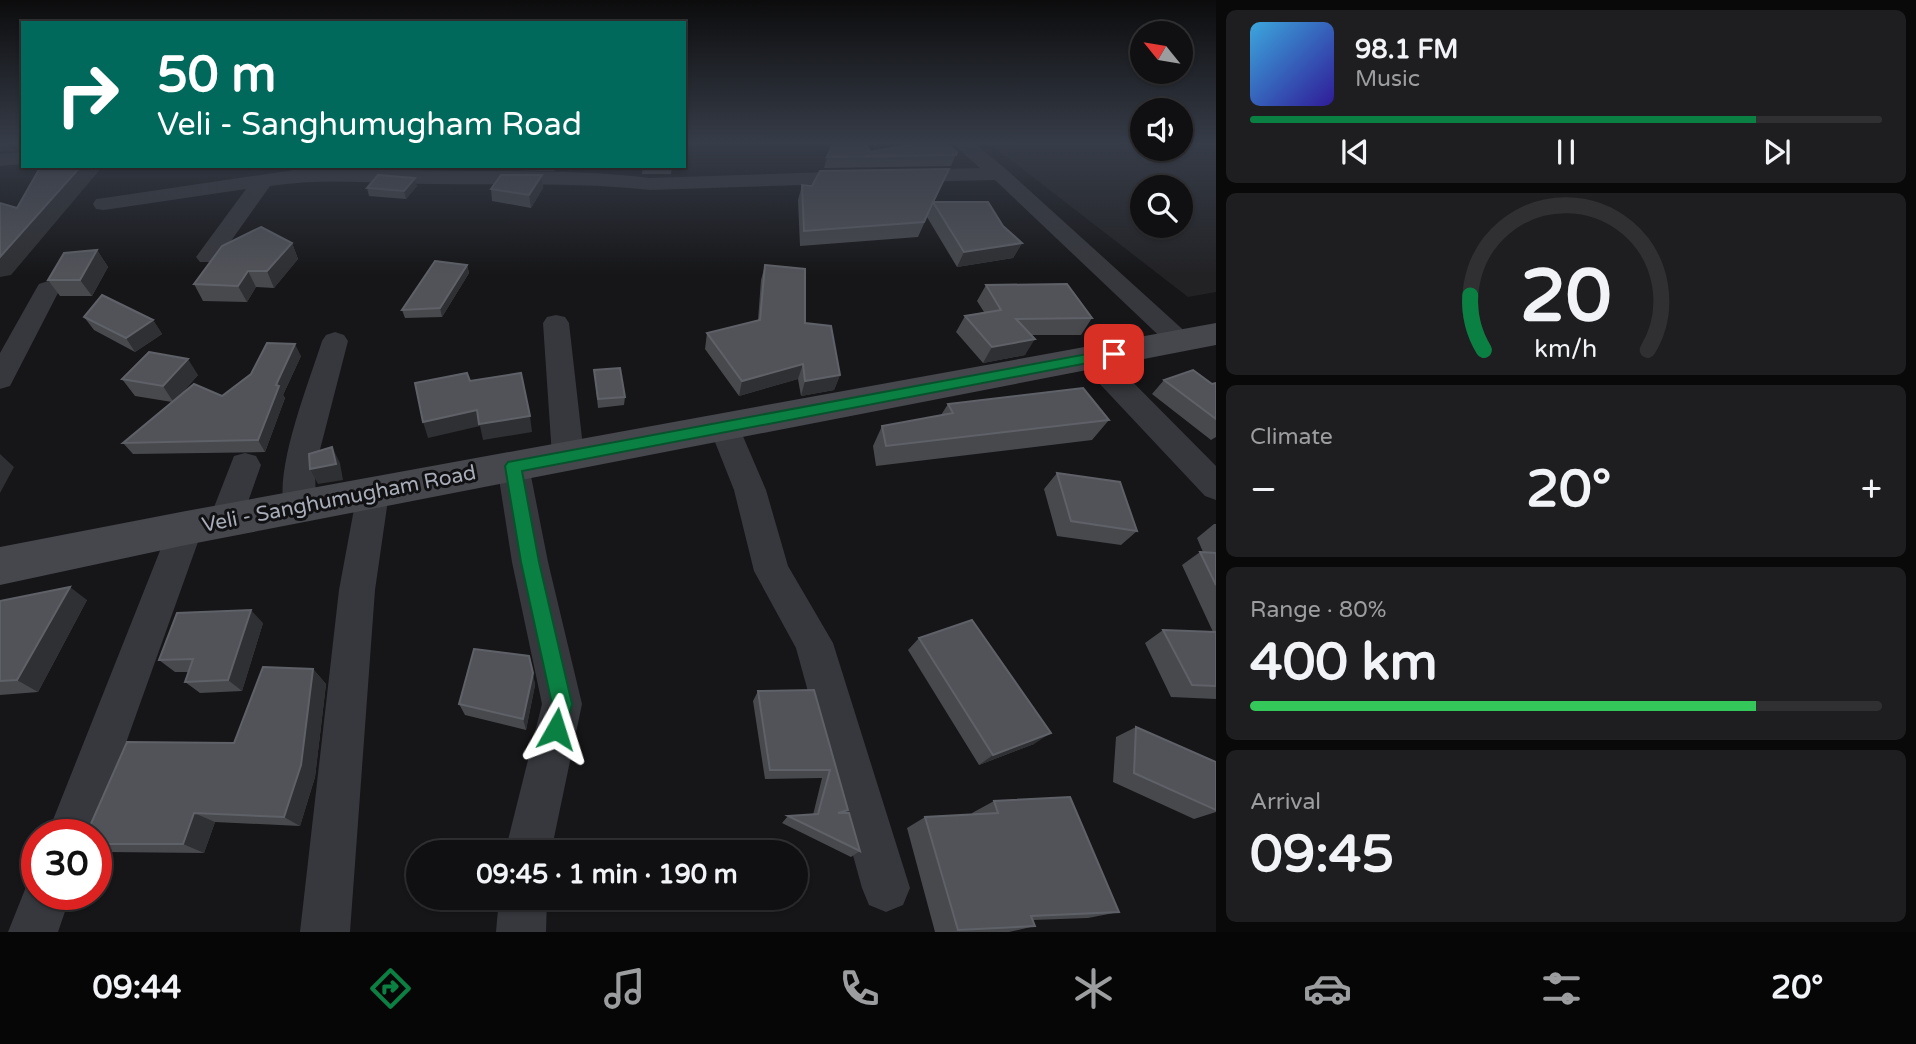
<!DOCTYPE html>
<html lang="en">
<head>
<meta charset="utf-8">
<style>
  :root { --surface:#101012; --page:#1e1e20; --text:#f1f3f6; --muted:#9c9d9f; --line:#303032; --accent:#0b8043 }
  body { margin:0; font-family:"Varela Round",sans-serif; background:var(--page); color:var(--text); height:100vh; display:flex; flex-direction:column; font-size:26px; white-space:nowrap }
  * { box-sizing:border-box; margin:0 }
  p { font-size:23px; color:var(--muted) }
  .icon { flex:none; width:38px; height:38px; fill:none; stroke:currentColor; stroke-width:2; stroke-linecap:round; stroke-linejoin:round }
  .map { position:relative; flex:1; overflow:hidden }
  .panel { display:flex; flex-direction:column; gap:10px; padding:10px; background:#09090a; width:700px }
  .panel>* { flex:none }
  .hud { position:absolute; left:21px; top:21px; width:665px; height:147px; border-radius:0px; box-shadow:0 2px 5px #0004,0 0 0 2px var(--line); background:#00695c; color:#fff; overflow:hidden }
  .needle { width:46px; rotate:300deg }
  .controls { position:absolute; left:1130px; top:21px; display:grid; gap:14px }
  .controls a { display:grid; place-items:center; width:63px; height:63px; border-radius:50%; background:var(--surface); box-shadow:0 2px 5px #0004,0 0 0 2px var(--line); font-size:35px }
  .speed { position:absolute; left:21px; top:819px; display:flex; gap:14px; font-size:35px; font-weight:700; text-align:center }
  .speed>* { display:grid; place-content:center; width:91px; height:91px; border-radius:50%; background:var(--surface); box-shadow:0 2px 5px #0004,0 0 0 2px var(--line); line-height:1 }
  .speed .limit { border:10px solid #d22; background:#fff; color:#111 }
  .pin { position:absolute; display:grid; place-items:center; width:60px; height:60px; color:#fff; margin:-30px; border-radius:14px; box-shadow:0 4px 10px #0006 }
  .me { position:absolute; width:77px; margin:-38px; rotate:6deg; stroke-linejoin:round; filter:drop-shadow(0 0 5px #0008) }
  .turn { display:flex; align-items:center; gap:24px; height:147px; padding:0 21px; font-size:32px }
  .turn .icon { width:91px; height:91px; stroke-width:2.5 }
  .turn b { display:block; font-size:49px; line-height:60px }
  .big { font-size:52px; font-weight:800; line-height:1.1 }
  .panel .card { flex:1; display:flex; flex-direction:column; justify-content:center; gap:10px; min-width:0; padding:0 24px; border-radius:10px; background:var(--page) }
  .panel .dial { align-items:center; gap:0 }
  .dial svg { height:182px; overflow:visible; fill:none; stroke:var(--line); stroke-width:7; stroke-linecap:round; text-anchor:middle }
  .dial text { fill:var(--text); stroke:none }
  .song { display:flex; align-items:center; gap:21px }
  .cover { width:84px; height:84px; border-radius:10px; background:linear-gradient(135deg,hsl(200 70% 55%),hsl(250 70% 35%)) }
  .played { height:7px; border-radius:4px; background:linear-gradient(90deg,var(--accent) 80%,var(--line) 80%) }
  .keys { display:flex; justify-content:space-around; direction:ltr }
  .heat { display:flex; justify-content:space-between; align-items:center; font-size:38px; direction:ltr }
  .charge { height:10px; border-radius:5px; background:linear-gradient(90deg,#34c759 80%,var(--line) 0) }
  .trip { position:absolute; left:406px; top:840px; width:402px; height:70px; border-radius:35px; background:var(--surface); box-shadow:0 2px 5px #0004,0 0 0 2px var(--line); font-weight:800; line-height:70px; text-align:center }
  .tabs { display:flex; height:112px; justify-content:space-around; align-items:center; background:#060607; color:var(--muted) }
  .tabs .icon { width:49px; height:49px }
  .tabs .current { color:var(--accent) }
  .tabs b { font-size:32px; color:var(--text) }
  main { display:flex; flex:1; min-height:0 }
  .map>svg:first-child { display:block }
  .built { fill:#222225; fill-rule:evenodd }
  .lines { fill:none; stroke-linecap:round; stroke-linejoin:round }
  .service { fill:#37383d; fill-rule:evenodd }
  .minor { fill:#37383d; fill-rule:evenodd }
  .secondary { fill:#45474d; fill-rule:evenodd }
  .wall { fill:#47494d }
  .shaded-wall { fill:#2f3033 }
  .building { fill:#525359; stroke:#5f6168; stroke-width:2 }
  .route { fill:#0b8043; stroke:#07532c; stroke-width:2 }
  .labels { text-anchor:middle; dominant-baseline:central; stroke-width:6; stroke-linejoin:round; paint-order:stroke }
  .street-label { font-size:21px; fill:#a8adb8; stroke:#111113 }
</style>
</head>
<body>
<main>
<div class="map">
<svg width="1216" height="932" viewBox="0 0 1216 932">
  <rect width="100%" height="100%" fill="#161618"/>
  <path class="built" d="M990,144H1143V149H1181V144H1216V292L1188,297ZM1143,187H1181V226H1143Z"/>
  <g class="lines">
    <path class="service" d="M1130,144H1141L1154,161L1153,163H1145Z"/>
    <path class="minor" d="M953,144H975L1007,170L1190,336L1194,342L1190,348L1181,351L1172,348L995,180L904,182L897,180L894,176L897,172L904,170L980,168Z
      M23,152V164L0,166V154Z
      M370,168C463,174 558,167 650,178L859,171L866,173L869,177L866,181L859,183L650,190C579,182 507,185 436,184C380,184 326,177 270,186L216,262H200L196,257L246,189L104,210L96,209L93,204L96,199L104,198L294,170Z
      M48,281L57,284L60,289L10,386L0,389V353L36,289L39,284Z
      M556,315L565,317L569,323L584,456L579,464L568,468L557,464L552,456L543,323L547,317Z
      M335,332L344,335L348,341L315,469L316,506L311,516L299,519L287,516C269,480 310,380 322,341L326,335Z
      M1092,349L1102,351L1216,466V500L1205,496L1082,365L1078,358L1082,351Z
      M724,416L735,419L739,427L766,490L788,566L833,643L910,888L903,905L886,912L869,905L862,888L796,648L754,571L734,490L709,427L713,419Z
      M245,453L256,456L261,465L238,530L226,534L214,530L209,520L234,456Z
      M513,454L524,457L529,466L548,562L582,704L551,852H505L542,704L512,562L497,466L502,457Z
      M373,480L384,484L389,493L375,590L350,932H300L339,590L357,493L362,484Z
      M186,514L198,518L203,528L93,835H47L169,528L174,518Z
      M37,874V894H71L58,932H8L30,877Z
      M499,898H547L546,932H496Z"/>
    <path class="secondary" d="M1216,323V345L186,545L0,585V547L186,511Z"/>
  </g>
  <path class="wall" d="M870,152H957L951,166L824,168L827,157Z
    M383,166H433L430,169Z
    M514,166H557L554,171L514,170Z
    M643,166H672L671,174H642Z
    M949,169L934,202L1003,226L1022,243L1013,258L957,267L927,217L918,237L800,246L798,200L802,185L812,186Z
    M542,175L543,188L531,208L492,201L491,189Z
    M417,186L406,199L369,196L367,188Z
    M292,243L298,259L274,288L256,287L247,302L203,301L194,284Z
    M97,250L108,267L92,296H60L48,280Z
    M467,265L469,273L442,317L405,318L402,310Z
    M765,265L840,375L834,390L801,396L798,379L739,396L705,349L707,333L758,320L761,280Z
    M986,285L1092,318L1081,335H1032L1025,355L983,363L956,332L965,316L984,312L977,301Z
    M84,317L153,320L162,334L135,352L94,330Z
    M301,356L283,395L285,398L265,452L133,454L123,443L172,402L135,396L122,379L198,375L181,394L222,396Z
    M594,370L625,397L624,405L598,408Z
    M1164,380L1212,384L1216,383V437L1211,440L1152,394Z
    M948,404L1109,420L1092,440L876,466L873,446L882,426L941,415Z
    M1057,473L1137,531L1121,545L1057,536L1044,489Z
    M1214,524H1216V699L1171,697L1145,643L1163,630L1213,632L1182,565L1200,552H1203L1197,538Z
    M87,600L38,692L0,695V601Z
    M263,623L242,691L200,693L185,682L188,672H175L159,660Z
    M919,638L1034,744L979,765L908,650Z
    M529,656L535,685L526,730L465,715L459,704Z
    M313,669L326,684L315,777L300,826L215,822L204,853L108,852L96,849V835L234,743Z
    M814,690L848,810L844,813L860,851L851,857L782,823L788,816L813,815L822,778L765,779L753,701L758,691Z
    M1136,727L1216,762V812L1194,819L1113,782L1116,737Z
    M994,801L1119,912L1088,918L1033,920L1035,926L1009,932H935L907,828L925,817L973,815L972,813Z"/>
  <path class="shaded-wall" d="M0,144H10L12,150L0,152Z
    M81,166H103L11,275L0,277V257Z
    M542,175L543,188L531,208L529,195Z
    M415,178L417,186L406,199L404,191Z
    M292,243L298,259L274,288L267,271Z
    M1022,243L1013,258L957,267L964,252Z
    M97,250L108,267L92,296L80,280Z
    M467,265L469,273L442,317L440,308Z
    M248,271L256,287L247,302L238,286Z
    M153,320L162,334L135,352L126,338Z
    M1035,339L1025,355L983,363L992,347Z
    M295,344L301,356L283,395L285,398L265,452L258,440L276,385Z
    M188,359L198,375L174,403L163,386Z
    M803,364L798,379L739,396L742,381Z
    M840,375L834,390L801,396L805,381Z
    M477,410L530,416L532,432L483,440L480,426L428,438L423,422Z
    M332,447L340,463L343,480L318,484L310,469Z
    M0,454L14,467L0,493Z
    M70,587L87,600L38,692L17,680Z
    M251,610L263,623L242,691L228,680Z
    M313,669L326,684L315,777L300,826L284,817Z
    M533,673L535,685L526,730L523,719Z
    M1051,733L1034,744L979,765L993,755Z
    M194,813L215,822L204,853L183,844Z"/>
  <path class="building" d="M833,144H866L870,152L913,144H946L957,152L956,155L827,157Z
    M41,166H81L0,257V203L17,208Z
    M949,169L933,202H988L1003,226L1022,243L964,252L933,202L924,222L804,231L802,185L812,186L820,171Z
    M378,175L415,178L404,191L367,188Z
    M501,175H542L529,195L491,189Z
    M261,227L292,243L267,271H248L238,286L194,284L222,246Z
    M97,250L80,280H48L64,253Z
    M435,261L467,265L440,308L402,310Z
    M765,265L805,269V323L831,326L840,375L805,381L803,364L742,381L707,333L760,320Z
    M1067,284L1092,318L1016,319L1035,339L992,347L965,316L1001,310L986,285Z
    M102,295L153,320L126,338L84,317Z
    M267,343L295,344L276,385L279,386L258,440L123,443L194,384L222,396L251,374Z
    M149,352L188,359L163,386L122,379Z
    M620,368L625,397L598,399L594,370Z
    M1193,370L1212,384L1216,383V419L1164,380Z
    M467,373L470,381L521,373L530,416L479,424L477,410L423,422L415,383Z
    M1083,388L1109,420L886,446L882,426L953,413L948,404Z
    M332,447L336,464L310,469L309,454Z
    M1057,473L1120,482L1137,531L1071,521Z
    M1200,552L1216,553V585Z
    M70,587L17,680L0,681V601Z
    M251,610L228,680L185,682L193,659L159,660L177,613Z
    M972,620L1051,733L993,755L919,638Z
    M1163,630L1216,632V686L1192,685Z
    M474,649L529,656L533,673L523,719L459,704Z
    M263,667L313,669L301,765L284,817L194,813L183,844H96V835H86L127,742L234,743Z
    M814,690L848,810L838,813H849L860,851L788,816L818,814L830,770H770L758,691Z
    M1136,727L1216,762V810L1134,773Z
    M1070,797L1119,912L1031,916L1035,926L958,930L925,817L998,813L994,801Z"/>
  <linearGradient id="sky" x2="0" y2="1"><stop stop-color="#0c0c0d"/><stop offset="0.52" stop-color="#363c48"/><stop offset="1" stop-color="#363c48" stop-opacity="0"/></linearGradient>
  <rect width="1216" height="275" fill="url(#sky)"/>
  <path class="route" d="M1114,349L1119,351V357L522,471L539,562L572,704L564,736L556,739L549,736L546,729L552,704L521,562L505,466L508,462Z"/>
  <g class="labels">
    <g class="street-label">
      <text transform="translate(339 499) rotate(-11)">Veli - Sanghumugham Road</text>
    </g>
  </g>
</svg>
<div class="controls">
<a><svg class="needle" viewBox="-14 -14 28 28"><path d="M0-13l5 13h-10z" fill="#e53935"/><path d="M0 13l5-13h-10z" fill="#9c9d9f"/></svg></a>
<a><svg class="icon" aria-label="sound" viewBox="0 0 24 24"><path d="M4 9h4l5-4v14l-5-4H4zM17 9q2 3 0 6"/></svg></a>
<a><svg class="icon" aria-label="search" viewBox="0 0 24 24"><circle cx="10" cy="10" r="6"/><path d="M15 15l6 6"/></svg></a>
</div>
<div class="speed"><div class="limit">30</div></div>
<div class="pin" style="left:1114px;top:354px;background:#d93025"><svg class="icon" aria-label="arrive" viewBox="0 0 24 24"><path d="M6 21V4h12l-3 4 3 4H6"/></svg></div>
<svg class="me" style="left:556px;top:729px" viewBox="-20 -20 40 40"><path d="M0-17L14 15 0 8-14 15z" fill="#0b8043" stroke="#fff" stroke-width="4"/></svg>
<div class="trip">09:45 · 1 min · 190 m</div>
<div class="hud">
<div class="turn"><svg class="icon" aria-label="right" viewBox="0 0 24 24"><path d="M7 20v-9h11M14 6l5 5-5 5"/></svg><div><b>50 m</b>Veli - Sanghumugham Road</div></div>
</div>
</div>
<section class="panel">
<div class="card">
<div class="song"><i class="cover"></i><div><b>98.1 FM</b><p>Music</p></div></div>
<div class="played"></div>
<div class="keys"><svg class="icon" aria-label="previous" viewBox="0 0 24 24"><path d="M18 5L8 12l10 7zM5 5v14"/></svg><svg class="icon" aria-label="pause" viewBox="0 0 24 24"><path d="M8 5v14M16 5v14"/></svg><svg class="icon" aria-label="next" viewBox="0 0 24 24"><path d="M6 5l10 7-10 7zM19 5v14"/></svg></div>
</div>
<div class="card dial"><svg viewBox="0 0 100 80">
<path d="M14 69A42 42 0 1 1 86 69"/>
<path d="M14 69A42 42 0 0 1 8 45" stroke="#0b8043"/>
<text x="50" y="56" font-size="32" font-weight="700">20</text>
<text x="50" y="72" font-size="11">km/h</text>
</svg></div>
<div class="card"><p>Climate</p>
<div class="heat"><a>−</a><b class="big">20°</b><a>+</a></div>
</div>
<div class="card"><p>Range · 80%</p><b class="big">400 km</b><div class="charge"></div></div>
<div class="card"><p>Arrival</p><b class="big">09:45</b></div>
</section>
</main>
<nav class="tabs">
<b>09:44</b>
<svg class="icon current" aria-label="directions" viewBox="0 0 24 24"><path d="M12 3l9 9-9 9-9-9zM9 14v-3h6M13 9l2 2-2 2"/></svg>
<svg class="icon" aria-label="music" viewBox="0 0 24 24"><path d="M9 18V5l10-2v13"/><circle cx="6" cy="18" r="3"/><circle cx="16" cy="16" r="3"/></svg>
<svg class="icon" aria-label="phone" viewBox="0 0 24 24"><path d="M5 4h4l2 5-3 2q2 4 5 5l2-3 5 2v4C11 20 4 13 5 4z"/></svg>
<svg class="icon" aria-label="climate" viewBox="0 0 24 24"><path d="M12 3v18M4 7l16 10M4 17L20 7"/></svg>
<svg class="icon" aria-label="car" viewBox="0 0 24 24"><path d="M5 17H2v-5l4-1 3-4h7l3 4 3 1v5h-3M9 17h6M6 11h13"/><circle cx="7" cy="17" r="2"/><circle cx="17" cy="17" r="2"/></svg>
<svg class="icon" aria-label="filters" viewBox="0 0 24 24"><path d="M4 7h16M4 17h16"/><circle cx="9" cy="7" r="2"/><circle cx="15" cy="17" r="2"/></svg>
<b>20°</b>
</nav>
</body>
</html>
